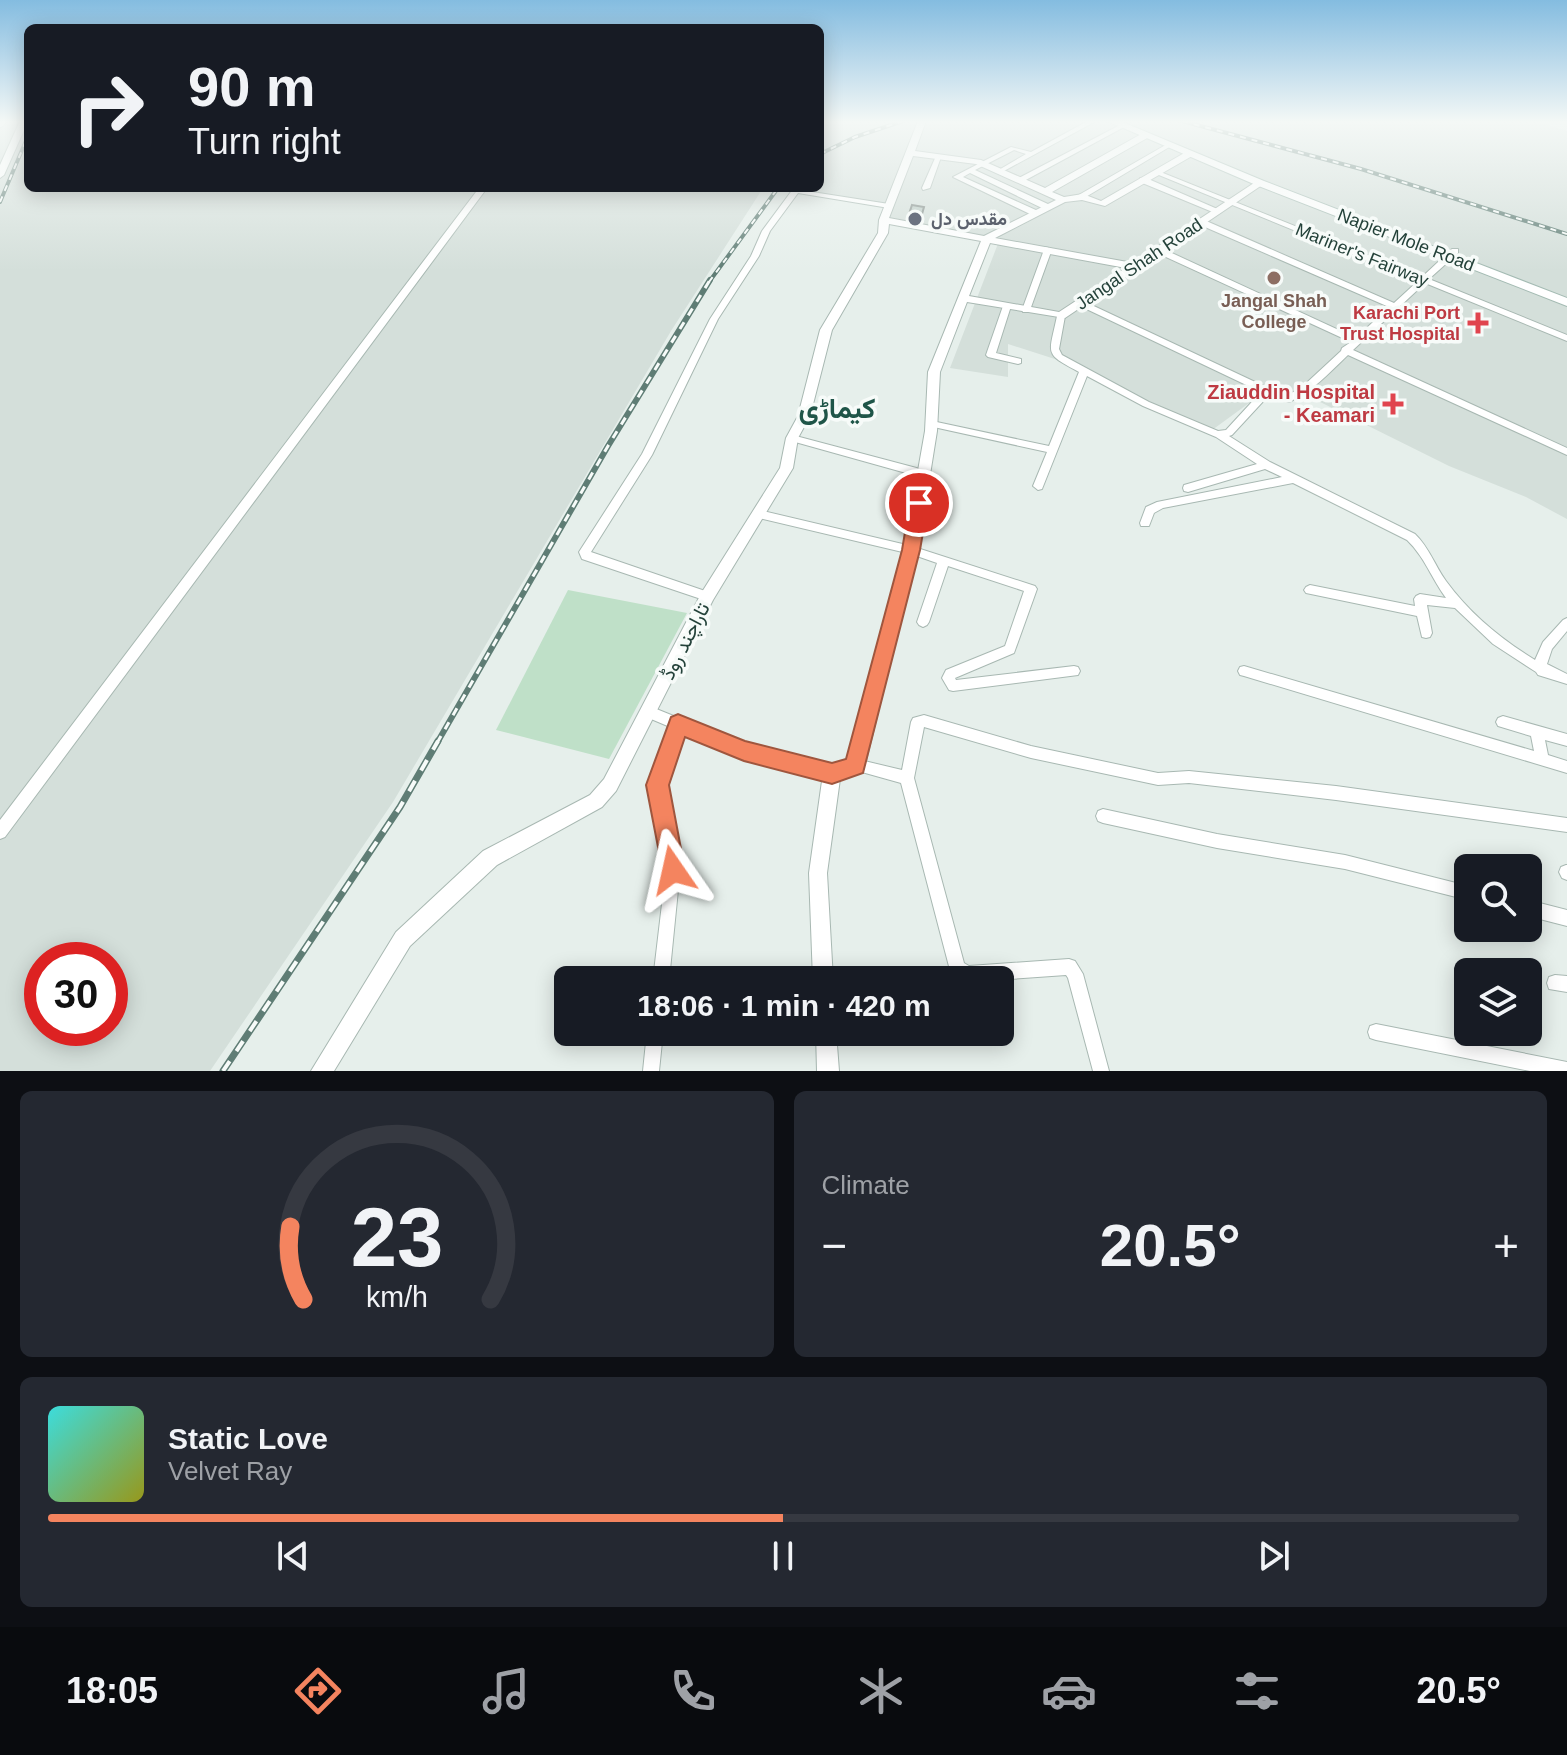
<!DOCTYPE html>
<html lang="en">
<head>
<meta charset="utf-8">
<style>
  :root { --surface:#171b24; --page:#242831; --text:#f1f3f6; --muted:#9ea1a6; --line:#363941; --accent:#f4845f }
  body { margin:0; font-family:Helvetica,Vazirmatn,sans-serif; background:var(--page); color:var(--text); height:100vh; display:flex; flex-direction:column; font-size:30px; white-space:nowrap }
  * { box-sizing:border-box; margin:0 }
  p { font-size:26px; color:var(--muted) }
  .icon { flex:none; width:44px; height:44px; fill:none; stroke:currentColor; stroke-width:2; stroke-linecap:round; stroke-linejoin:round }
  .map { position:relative; height:1071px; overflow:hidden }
  .sheet { display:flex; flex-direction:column; gap:20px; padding:20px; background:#0d0f14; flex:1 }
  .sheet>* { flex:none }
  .hud { position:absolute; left:24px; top:24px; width:800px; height:168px; border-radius:12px; box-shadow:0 4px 20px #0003; background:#171b24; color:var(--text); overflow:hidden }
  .tools { position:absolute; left:1454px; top:854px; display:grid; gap:16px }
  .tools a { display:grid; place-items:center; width:88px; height:88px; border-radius:12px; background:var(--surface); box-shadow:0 4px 20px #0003; font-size:40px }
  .speed { position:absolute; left:24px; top:942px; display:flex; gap:16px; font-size:40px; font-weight:700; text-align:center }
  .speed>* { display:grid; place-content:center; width:104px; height:104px; border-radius:50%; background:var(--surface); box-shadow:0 4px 20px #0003; line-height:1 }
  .speed .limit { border:12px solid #d22; background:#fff; color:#111 }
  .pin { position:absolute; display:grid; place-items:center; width:68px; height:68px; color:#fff; margin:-34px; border:4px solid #fff; border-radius:50%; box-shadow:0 2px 8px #0007 }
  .me { position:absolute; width:88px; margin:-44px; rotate:349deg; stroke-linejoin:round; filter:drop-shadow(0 0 6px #0008) }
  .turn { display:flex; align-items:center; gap:28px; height:168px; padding:0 32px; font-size:36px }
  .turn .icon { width:104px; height:104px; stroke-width:2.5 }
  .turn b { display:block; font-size:56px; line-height:68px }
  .big { font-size:60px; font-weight:700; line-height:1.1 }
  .sheet .tile { flex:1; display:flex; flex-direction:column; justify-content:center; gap:12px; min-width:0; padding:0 28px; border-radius:12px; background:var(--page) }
  .sheet .dial { align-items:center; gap:0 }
  .dial svg { height:208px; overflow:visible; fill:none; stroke:var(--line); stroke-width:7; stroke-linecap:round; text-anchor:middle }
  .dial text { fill:var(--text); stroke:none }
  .song { display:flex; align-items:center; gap:24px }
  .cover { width:96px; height:96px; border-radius:12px; background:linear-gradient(135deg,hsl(180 70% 55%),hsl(60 70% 35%)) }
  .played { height:8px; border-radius:4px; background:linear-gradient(90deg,var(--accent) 50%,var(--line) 50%) }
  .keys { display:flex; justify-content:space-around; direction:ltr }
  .heat { display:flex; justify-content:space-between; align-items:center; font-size:44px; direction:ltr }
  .sheet .tiles { flex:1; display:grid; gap:20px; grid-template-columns:1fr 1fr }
  .tile:last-child { grid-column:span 2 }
  .trip { position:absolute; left:554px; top:966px; width:460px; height:80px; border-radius:12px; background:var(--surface); box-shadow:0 4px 20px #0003; font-weight:700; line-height:80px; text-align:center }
  .menu { display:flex; height:128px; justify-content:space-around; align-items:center; background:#090b0e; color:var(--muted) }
  .menu .icon { width:56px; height:56px }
  .menu .on { color:var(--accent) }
  .menu b { font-size:36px; color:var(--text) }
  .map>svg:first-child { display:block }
  .built { fill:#d4dfda; fill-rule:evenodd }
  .green { fill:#bfe0c8 }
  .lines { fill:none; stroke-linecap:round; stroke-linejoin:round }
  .minor-casing { stroke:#a8b8b2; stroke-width:2 }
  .tertiary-casing { stroke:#a8b8b2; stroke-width:2 }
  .secondary-casing { stroke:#a4bbb3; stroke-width:2 }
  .minor { fill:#fff; fill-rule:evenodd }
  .tertiary { fill:#fff; fill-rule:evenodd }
  .secondary { fill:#fff; fill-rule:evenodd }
  .rail-far2-casing { stroke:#5f7d75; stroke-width:4 }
  .rail-far1-casing { stroke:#5f7d75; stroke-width:6 }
  .rail-casing { stroke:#5f7d75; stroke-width:7 }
  .rail-far2 { stroke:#f7fbf9; stroke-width:2; stroke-dasharray:6; stroke-linecap:butt }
  .rail-far1 { stroke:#f7fbf9; stroke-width:3; stroke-dasharray:8; stroke-linecap:butt }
  .rail { stroke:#f7fbf9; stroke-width:4; stroke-dasharray:12; stroke-linecap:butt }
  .wall { fill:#a1aea9 }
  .building { fill:#bbcac4; stroke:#838d89; stroke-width:2 }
  .route { fill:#f4845f; stroke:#9f563e; stroke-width:2 }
  .worship-dot { fill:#6b7280; stroke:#f7fbf9; stroke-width:3 }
  .education-dot { fill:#8d6e63; stroke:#f7fbf9; stroke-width:3 }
  .health-dot { fill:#e0444e; stroke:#f7fbf9; stroke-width:3 }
  .labels { text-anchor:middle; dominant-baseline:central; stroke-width:7; stroke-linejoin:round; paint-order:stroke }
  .far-worship-label { font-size:18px; font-weight:bold; fill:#5b616d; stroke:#f7fbf9; text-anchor:start }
  .far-street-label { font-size:18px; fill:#24423a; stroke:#f7fbf9 }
  .far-education-label { font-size:18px; font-weight:bold; fill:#785e54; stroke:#f7fbf9 }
  .far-health-label { font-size:18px; font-weight:bold; fill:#be3a42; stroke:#f7fbf9; text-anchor:end }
  .health-label { font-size:20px; font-weight:bold; fill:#be3a42; stroke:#f7fbf9; text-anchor:end }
  .street-label { font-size:20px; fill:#24423a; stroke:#f7fbf9 }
  .district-label { font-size:28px; font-weight:bold; fill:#1f5548; stroke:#f7fbf9 }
</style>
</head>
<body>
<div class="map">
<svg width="1567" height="1071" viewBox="0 0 1567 1071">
  <rect width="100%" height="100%" fill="#e6efeb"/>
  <path class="built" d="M0,121H28V188H763L671,331L393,802L210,1071H0ZM42,960H110V1028H42Z
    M820,121H1535L1567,131V519L1526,497L1449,466L1298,391L1256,398L1208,433L1061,361L1008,344V377L950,368L999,241L884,223L889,207L764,188H820Z"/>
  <path class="green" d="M568,590L687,613L609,759L496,730Z"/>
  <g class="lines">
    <g class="minor-casing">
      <path id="minor" d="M1088,121H1096L1002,172L997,171L1026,154L1014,150L975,170L1050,205V209H1044L970,173L963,177L1038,211V215H1032L953,177L1011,147L1031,152Z
        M1122,124L1125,126L1124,127L1022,182L1015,180Z
        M1169,143L1171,144V146L1084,198L1077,196Z
        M936,156L941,157L930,188L923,190L922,188Z
        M1154,171H1158L1422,277L1452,249H1458V253L1429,279L1567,335V341L1425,283L1353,350L1567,448V455L1348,355C1330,372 1312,392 1289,402L1269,395L1232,435L1229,436L1270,462L1415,534C1429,547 1435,566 1446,581C1470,614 1501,639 1535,660L1543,642L1563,620L1567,618V631L1552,649L1547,664L1567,674V684L1538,675L1536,672L1493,644L1455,608L1427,605L1432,633L1430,637L1426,638L1422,637L1417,616L1306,593L1304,590L1306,587L1310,585L1415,606L1414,599L1416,596L1420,594L1446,598C1432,579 1424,556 1407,540L1293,483L1163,508L1154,513L1149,526H1141L1140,523L1146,507L1157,502L1282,477L1265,469L1188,492L1184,491L1183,488L1184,485L1257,464L1216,437L1143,406L1087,376L1042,489L1038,490L1033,486L1047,452L929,426L927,424L932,421L1049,446L1079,372C1043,353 1049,355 1057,316L1061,313L1065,316L1059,349L1062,355L1149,402L1218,431L1226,430L1261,392L1078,305L1077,303L1081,300L1270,389L1288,395L1301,388L1341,351L1342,348L1351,342L1155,252V248H1161L1356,338L1389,307L1198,224V220H1204L1394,303L1418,281L1154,173Z
        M1140,178H1146L1222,211L1215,213L1140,182Z
        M479,188H487L5,837L0,839V820Z
        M793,189L889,204L893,206L889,208L798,193L770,231L759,256L718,319L652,455L591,552L711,593L713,596L711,599L707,601L582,559L579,552L642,454L710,319L751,256L762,231Z
        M1045,247L1052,249L1030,310L1029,312H1023L1022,310Z
        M1007,303L1011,306L996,353L1021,359V363L1018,364L988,357L986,355L1003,306Z
        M792,435L924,470L929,474L924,478L788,440L787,438L788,436Z
        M759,510L911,546L1035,586L1037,589L1014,653L955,678L956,680L1074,666L1078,667L1080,671L1078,675L953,691L949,690L942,678L946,670L1005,646L1024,591L948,566L929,622L927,625L923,627L919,625L917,622L937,563L911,554L755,517L754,514Z
        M1244,666L1534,751L1531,736L1498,726L1496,722L1498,718L1503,716L1567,734V746L1545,740L1548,755L1567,761V773L1244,676L1240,675L1238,671L1240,667Z
        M649,706L745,745L832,768L837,769L839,774L837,779L832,780L744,757L682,732L664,785L680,870L669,980H653L666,870L650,785L670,727L644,716L643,712L644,708Z
        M924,715L1031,746L1158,773L1189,771L1336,786L1567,818V832L1336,800L1189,783L1158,785L1031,758L924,727L914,778L964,963L969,966L1069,959L1075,961L1083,974L1109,1071H1093L1068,978L1066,975L995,980H963L951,974L901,783L851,769L849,765L851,761L856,759L902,770L911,722L913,718Z
        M1103,809L1217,834L1345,855L1468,886V900L1345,869L1217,848L1103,823L1098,821L1096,816L1098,811Z
        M1566,865H1567V880L1562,878L1559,872L1561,867Z
        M1528,900L1567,910V926L1528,916Z
        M1555,975L1567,976V992L1549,989L1547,983L1549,977Z
        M1376,1024L1567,1062V1071H1530L1376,1040L1370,1038L1368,1032L1370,1026Z
        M647,1032H663L659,1071H643Z"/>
    </g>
    <g class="tertiary-casing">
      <path id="tertiary" d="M20,121H28L4,175L0,178V165Z
        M918,121H926L915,151L981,160L1045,188L1143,133H1149V137L1052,192L1064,197L1083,194L1101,201L1186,152H1192V156L1105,206L1082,200L1065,202L995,238L1133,263L1257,181L1265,183L1065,318L967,302L940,372L937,431L918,550L865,765L862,771L840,779L827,873L833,980H813L809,873L823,774L826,768L849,760L904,550L925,431L928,372L981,241L889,224L888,233L832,330L810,416L798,438L793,468L713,600L616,791L602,807L497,865L410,946L334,1071H311L396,932L483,851L590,795L604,779L702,592L780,468L786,438L798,416L820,330L878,233L879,220ZM913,156L976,164L1056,200L984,236L889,218ZM990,243L1126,268L1059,312L969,296Z
        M816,1032H836L839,1071H817Z"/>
    </g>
    <g class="secondary-casing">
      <path id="secondary" d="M0,121H6L3,126L0,127Z
        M1107,121H1120L1264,181L1567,298V306L1256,185Z"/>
    </g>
    <use href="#minor" class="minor"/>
    <use href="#tertiary" class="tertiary"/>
    <use href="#secondary" class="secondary"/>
    <g class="rail-far2-casing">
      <path id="rail-far2" d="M1182,121L1361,169L1567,234
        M820,154L855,137L903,121
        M0,202L28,136
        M709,282L778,188"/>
    </g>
    <g class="rail-far1-casing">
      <path id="rail-far1" d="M437,743L608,446L710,280"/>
    </g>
    <g class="rail-casing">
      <path id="rail" d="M223,1071L400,807L438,741"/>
    </g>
    <use href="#rail-far2" class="rail-far2"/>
    <use href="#rail-far1" class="rail-far1"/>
    <use href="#rail" class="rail"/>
  </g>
  <path class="wall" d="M924,207L921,221L909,219L910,211Z"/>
  <path class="building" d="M912,205L924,207L922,214L910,211Z"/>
  <linearGradient id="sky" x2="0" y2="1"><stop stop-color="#84bce0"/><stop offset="0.45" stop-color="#f4f8f6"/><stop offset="1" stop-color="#f4f8f6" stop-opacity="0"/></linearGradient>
  <rect width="1567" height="271" fill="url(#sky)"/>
  <path class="route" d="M919,497L928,503L920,550L863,773L832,784L744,761L685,737L669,785L685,870L682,878L673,882L664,878L646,785L671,717L678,714L745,741L832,763L846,759L902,550L910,503Z"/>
  <circle class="worship-dot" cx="915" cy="219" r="8"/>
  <circle class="education-dot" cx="1274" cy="278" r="8"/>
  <g class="health-dot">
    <path d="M1474 311h8v8h8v8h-8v8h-8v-8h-8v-8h8z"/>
    <path d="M1389 392h8v8h8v8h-8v8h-8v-8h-8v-8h8z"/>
  </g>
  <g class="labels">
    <g class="far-worship-label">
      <text x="931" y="219">مقدس دل</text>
    </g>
    <g class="far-street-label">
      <text transform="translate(1406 240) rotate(21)">Napier Mole Road</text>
      <text transform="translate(1362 255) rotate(22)">Mariner's Fairway</text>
      <text transform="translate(1139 264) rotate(-34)">Jangal Shah Road</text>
    </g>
    <g class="far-education-label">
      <text x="1274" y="301">Jangal Shah<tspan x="1274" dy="21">College</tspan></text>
    </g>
    <g class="far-health-label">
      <text x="1460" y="313">Karachi Port<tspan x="1460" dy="21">Trust Hospital</tspan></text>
    </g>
    <g class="health-label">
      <text x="1375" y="392">Ziauddin Hospital<tspan x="1375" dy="23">- Keamari</tspan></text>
    </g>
    <g class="street-label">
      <text transform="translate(685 641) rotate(-63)">تاراچند روڈ</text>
    </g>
    <g class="district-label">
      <text x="837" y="408">کیماڑی</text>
    </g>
  </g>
</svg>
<div class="tools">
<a><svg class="icon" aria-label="search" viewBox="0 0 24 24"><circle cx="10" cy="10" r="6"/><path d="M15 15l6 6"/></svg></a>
<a><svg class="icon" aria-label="layers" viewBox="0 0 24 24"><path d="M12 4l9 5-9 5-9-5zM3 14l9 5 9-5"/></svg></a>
</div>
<div class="speed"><div class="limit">30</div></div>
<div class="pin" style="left:919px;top:503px;background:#d93025"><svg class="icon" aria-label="arrive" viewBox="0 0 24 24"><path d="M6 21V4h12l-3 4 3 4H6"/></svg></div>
<svg class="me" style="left:673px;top:870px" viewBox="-20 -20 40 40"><path d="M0-17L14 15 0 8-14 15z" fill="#f4845f" stroke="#fff" stroke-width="4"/></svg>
<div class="trip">18:06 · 1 min · 420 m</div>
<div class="hud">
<div class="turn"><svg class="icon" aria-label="right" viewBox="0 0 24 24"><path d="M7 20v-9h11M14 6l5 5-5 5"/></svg><div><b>90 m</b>Turn right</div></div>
</div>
</div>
<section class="sheet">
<div class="tiles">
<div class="tile dial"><svg viewBox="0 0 100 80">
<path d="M14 69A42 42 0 1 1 86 69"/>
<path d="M14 69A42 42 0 0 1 9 41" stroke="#f4845f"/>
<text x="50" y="56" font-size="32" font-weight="700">23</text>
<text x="50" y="72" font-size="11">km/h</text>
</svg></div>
<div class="tile"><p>Climate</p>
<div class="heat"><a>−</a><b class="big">20.5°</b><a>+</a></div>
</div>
<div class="tile">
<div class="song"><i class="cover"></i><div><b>Static Love</b><p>Velvet Ray</p></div></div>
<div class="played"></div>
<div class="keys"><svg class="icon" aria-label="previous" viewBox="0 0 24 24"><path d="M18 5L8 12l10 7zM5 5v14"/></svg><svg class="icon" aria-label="pause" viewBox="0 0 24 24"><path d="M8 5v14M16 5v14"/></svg><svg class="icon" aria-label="next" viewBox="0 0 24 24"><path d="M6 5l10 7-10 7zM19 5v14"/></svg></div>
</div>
</div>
</section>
<nav class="menu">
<b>18:05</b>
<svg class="icon on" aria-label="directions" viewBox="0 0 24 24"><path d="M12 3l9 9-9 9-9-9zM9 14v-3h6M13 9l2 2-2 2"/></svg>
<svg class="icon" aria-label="music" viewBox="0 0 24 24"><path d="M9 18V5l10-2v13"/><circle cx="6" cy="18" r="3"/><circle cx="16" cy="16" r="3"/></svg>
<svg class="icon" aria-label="phone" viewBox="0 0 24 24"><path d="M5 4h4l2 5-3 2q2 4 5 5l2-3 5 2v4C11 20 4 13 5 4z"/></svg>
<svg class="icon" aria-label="climate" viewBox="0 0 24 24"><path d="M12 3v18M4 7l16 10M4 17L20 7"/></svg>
<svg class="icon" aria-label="car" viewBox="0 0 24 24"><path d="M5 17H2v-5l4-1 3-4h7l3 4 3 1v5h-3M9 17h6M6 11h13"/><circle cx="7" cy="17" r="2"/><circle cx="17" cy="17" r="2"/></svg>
<svg class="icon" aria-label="filters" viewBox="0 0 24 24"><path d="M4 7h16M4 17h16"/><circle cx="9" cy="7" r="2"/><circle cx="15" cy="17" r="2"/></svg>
<b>20.5°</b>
</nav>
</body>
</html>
